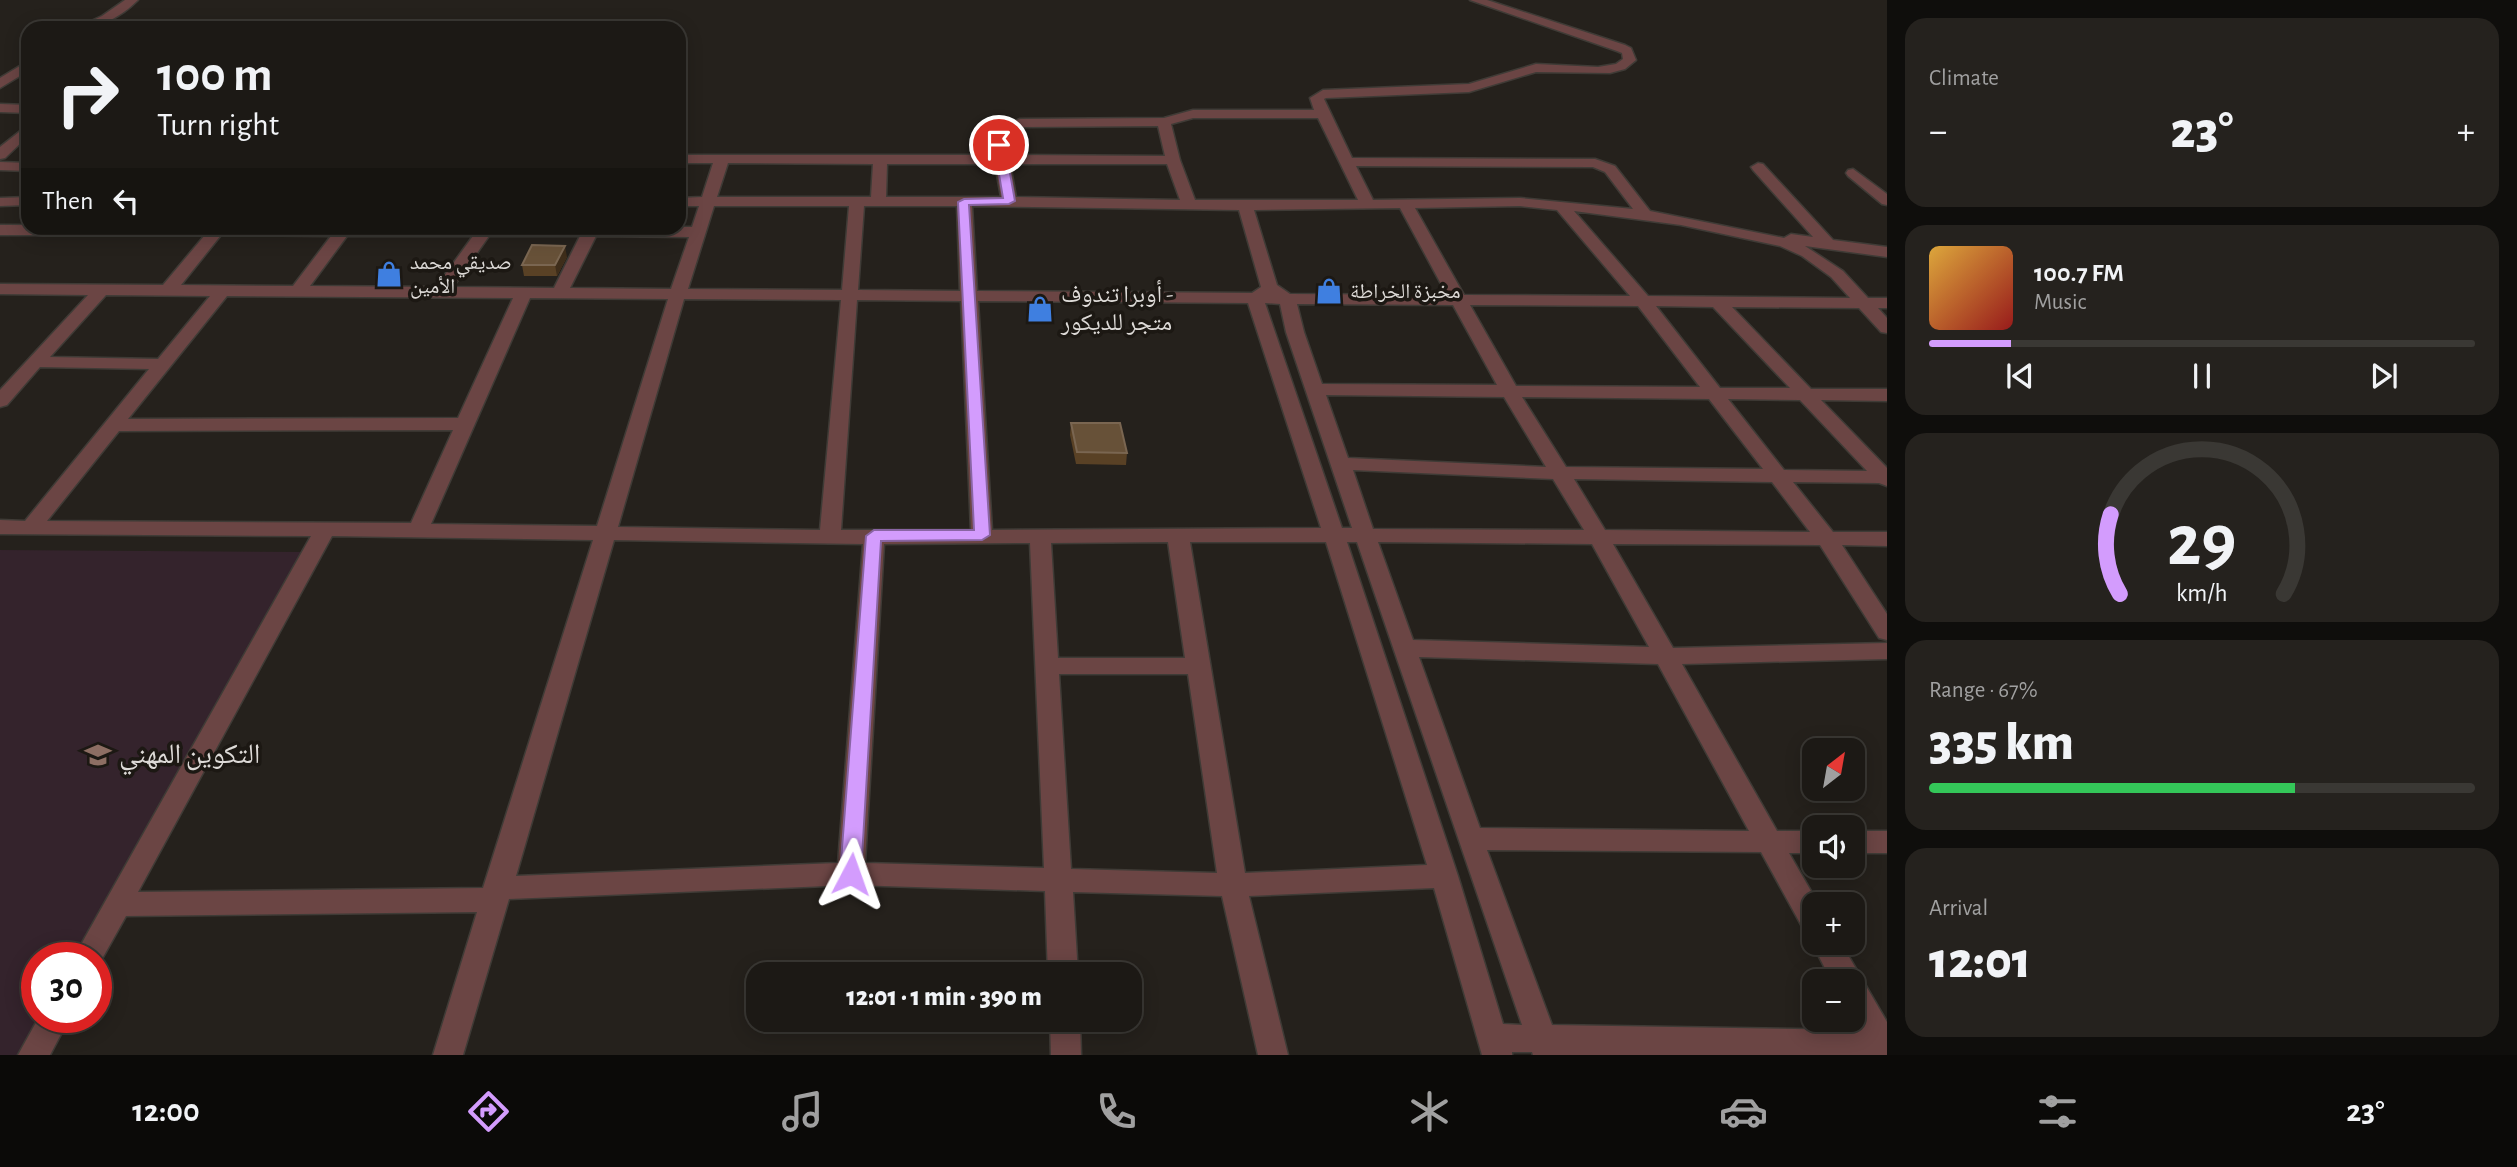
<!DOCTYPE html>
<html lang="en">
<head>
<meta charset="utf-8">
<style>
  :root { --surface:#1c1915; --page:#25221e; --text:#f1f3f6; --muted:#a0a0a0; --line:#3a3834; --accent:#d39cfd }
  body { margin:0; font-family:"Alegreya Sans","Noto Naskh Arabic",sans-serif; background:var(--page); color:var(--text); height:100vh; display:flex; flex-direction:column; font-size:26px; white-space:nowrap }
  * { box-sizing:border-box; margin:0 }
  p { font-size:23px; color:var(--muted) }
  .icon { flex:none; width:38px; height:38px; fill:none; stroke:currentColor; stroke-width:2; stroke-linecap:round; stroke-linejoin:round }
  .map { position:relative; flex:1; overflow:hidden }
  .drawer { display:flex; flex-direction:column; gap:18px; padding:18px; background:#0f0e0c; width:630px }
  .drawer>* { flex:none }
  .hud { position:absolute; left:21px; top:21px; width:665px; height:214px; border-radius:21px; box-shadow:0 4px 18px #0003,0 0 0 2px var(--line); background:#1c1915; color:var(--text); overflow:hidden }
  .needle { width:46px; rotate:31deg }
  .buttons { position:absolute; left:1802px; top:738px; display:grid; gap:14px }
  .buttons a { display:grid; place-items:center; width:63px; height:63px; border-radius:14px; background:var(--surface); box-shadow:0 4px 18px #0003,0 0 0 2px var(--line); font-size:35px }
  .speed { position:absolute; left:21px; top:942px; display:flex; gap:14px; font-size:35px; font-weight:700; text-align:center }
  .speed>* { display:grid; place-content:center; width:91px; height:91px; border-radius:50%; background:var(--surface); box-shadow:0 4px 18px #0003,0 0 0 2px var(--line); line-height:1 }
  .speed .limit { border:10px solid #d22; background:#fff; color:#111 }
  .pin { position:absolute; display:grid; place-items:center; width:60px; height:60px; color:#fff; margin:-30px; border:4px solid #fff; border-radius:50%; box-shadow:0 2px 7px #0007 }
  .me { position:absolute; width:77px; margin:-38px; rotate:4deg; stroke-linejoin:round; filter:drop-shadow(0 0 5px #0008) }
  .turn { display:flex; align-items:center; gap:24px; height:147px; padding:0 21px; font-size:32px }
  .turn .icon { width:91px; height:91px; stroke-width:2.5 }
  .turn b { display:block; font-size:49px; line-height:60px }
  .then { display:flex; align-items:center; height:66px; padding:0 21px; background:#0003; gap:14px; font-size:26px }
  .big { font-size:52px; font-weight:800; line-height:1.1 }
  .drawer .card { flex:1; display:flex; flex-direction:column; justify-content:center; gap:10px; min-width:0; padding:0 24px; border-radius:21px; background:var(--page) }
  .drawer .dial { align-items:center; gap:0 }
  .dial svg { height:182px; overflow:visible; fill:none; stroke:var(--line); stroke-width:7; stroke-linecap:round; text-anchor:middle }
  .dial text { fill:var(--text); stroke:none }
  .song { display:flex; align-items:center; gap:21px }
  .cover { width:84px; height:84px; border-radius:10px; background:linear-gradient(135deg,hsl(40 70% 55%),hsl(0 70% 35%)) }
  .played { height:7px; border-radius:4px; background:linear-gradient(90deg,var(--accent) 15%,var(--line) 15%) }
  .keys { display:flex; justify-content:space-around; direction:ltr }
  .heat { display:flex; justify-content:space-between; align-items:center; font-size:38px; direction:ltr }
  .charge { height:10px; border-radius:5px; background:linear-gradient(90deg,#34c759 67%,var(--line) 0) }
  .trip { position:absolute; left:746px; top:962px; width:396px; height:70px; border-radius:21px; background:var(--surface); box-shadow:0 4px 18px #0003,0 0 0 2px var(--line); font-weight:800; line-height:70px; text-align:center }
  .menu { display:flex; height:112px; justify-content:space-around; align-items:center; background:#0b0a08; color:var(--muted) }
  .menu .icon { width:49px; height:49px }
  .menu .on { color:var(--accent) }
  .menu b { font-size:32px; color:var(--text) }
  main { display:flex; flex:1; min-height:0 }
  .map>svg:first-child { display:block }
  .education { fill:#34232c }
  .lines { fill:none; stroke-linecap:round; stroke-linejoin:round }
  .minor-casing { stroke:#3f3b36; stroke-width:3 }
  .minor { fill:#6b4544; fill-rule:evenodd }
  .wall { fill:#594125 }
  .shaded-wall { fill:#3e2d1a }
  .building { fill:#675138; stroke:#7a6651; stroke-width:2 }
  .route { fill:#d39cfd; stroke:#8965a4; stroke-width:2 }
  .labels { text-anchor:middle; dominant-baseline:central; stroke-width:7; stroke-linejoin:round; paint-order:stroke }
  .far-poi-label { font-size:21px; fill:#dddad7; stroke:#1c1813; text-anchor:start }
  .poi-label { font-size:24px; fill:#dddad7; stroke:#1c1813; text-anchor:start }
  .near-poi-label { font-size:28px; fill:#dddad7; stroke:#1c1813; text-anchor:start }
</style>
</head>
<body>
<main>
<div class="map">
<svg width="1887" height="1055" viewBox="0 0 1887 1055">
  <rect width="100%" height="100%" fill="#25211c"/>
  <path class="education" d="M0,550L311,552L83,957H37V1017H49L28,1055H0Z"/>
  <g class="lines">
    <g class="minor-casing">
      <path id="minor" d="M125,0H138C121,17 100,28 76,28L102,16Z
        M1470,0H1487L1625,45L1631,48L1636,60L1625,69L1610,73L1536,72L1469,92L1326,98L1324,99L1352,158L1595,159L1615,166L1650,211L1784,238L1791,234L1813,237L1753,170L1751,167L1758,163L1763,164L1833,240L1887,247V257L1805,246L1843,271L1868,298H1887V308H1878L1887,318V333L1881,332L1859,308L1732,307L1811,389H1887V401L1821,400L1887,468V486L1879,483L1793,482L1833,532H1887V546L1842,545L1887,614V640L1879,638L1820,545L1613,544L1673,648L1887,643V659L1682,664L1777,831H1815V853H1789L1819,905H1815V936L1805,932L1761,852L1487,850L1552,1025L1859,1030L1853,1019V982H1832L1812,943L1815,937V943H1841L1887,1022V1055H1533L1532,1052H1512V1055H1482L1434,888L1249,896L1288,1055H1258L1222,896L1073,892L1078,975H1048L1045,891L851,885L509,899L463,1055H433L477,912L126,916L98,966L96,967V957H74L311,536L0,534V520L25,521L149,369L40,367L7,405L0,407V390L88,295L0,294V284L163,285L205,235H0V225L692,227L699,206H679V198L702,197L713,163H679V155H994L992,145L1005,125L1020,119L1164,118L1193,110H1314L1310,98L1323,90L1469,84L1536,64L1598,67L1616,64L1623,59L1622,53L1617,51ZM1193,118H1318L1358,200H1195L1180,160L1171,124ZM1158,126L1165,156L1008,155L1006,145L1015,131L1022,127ZM728,163L873,164L871,197H717ZM887,164H995L1001,197H886ZM1010,164H1167L1180,200L1016,197ZM1356,166L1593,167L1605,172L1633,209L1520,198L1373,200ZM714,206H849L842,290L688,289ZM864,206H957L960,291L858,290ZM972,206L1239,210L1261,287L1252,293L977,291ZM1520,206L1557,210L1630,296L1464,295L1415,208ZM1400,208L1447,295L1290,294L1277,285L1254,210ZM1574,211L1681,225L1780,246L1802,256L1831,277L1850,298L1648,296ZM221,235L331,236L293,286L181,285ZM347,236H473L436,287L310,286ZM489,236H580L554,288L453,287ZM596,236L689,237L671,289L570,288ZM106,295L210,296L158,359L50,357ZM227,296L513,298L458,418L128,419ZM530,298L668,299L597,526L431,524ZM684,299L841,300L820,530L618,527ZM857,300L961,301L971,530H841ZM978,301L1248,303L1321,528L992,530ZM1265,303L1280,304L1286,332L1352,528H1342ZM1297,304L1453,305L1497,385L1322,384L1304,332ZM1470,305L1638,306L1700,387L1516,386ZM1656,306L1713,307L1790,388H1720ZM1326,395L1504,397L1546,467L1348,458ZM1522,397L1709,399L1763,469L1566,467ZM1728,399L1800,400L1867,471L1784,470ZM453,430L411,523L47,521L119,431ZM1353,470L1553,479L1584,530L1373,529ZM1574,479L1772,482L1810,532L1605,530ZM332,536L593,540L483,888L138,892ZM614,540L863,544L838,863L516,876ZM1168,542L1185,658H1058L1051,543ZM1190,542H1326L1427,865L1245,873ZM1347,542H1357L1522,1025L1503,1024L1458,876ZM1378,542L1592,544L1649,647L1413,640ZM1030,543L1044,868L865,863L884,544ZM1419,657L1658,664L1749,831L1480,828ZM1059,674H1188L1217,873L1071,869Z
        M28,61V71L0,88V78Z
        M0,104L28,105V113L0,112Z
        M28,125V136L5,158L0,159V147Z
        M0,162L28,163V171L0,170Z
        M1853,169L1887,194V205L1882,204L1848,176L1846,173L1848,170Z
        M28,197V205L0,206V198Z
        M1853,831H1887V853H1853Z
        M39,1017H70L50,1055H18Z
        M1050,1020H1080L1081,1055H1051Z"/>
    </g>
    <use href="#minor" class="minor"/>
  </g>
  <path class="wall" d="M567,257L557,276H524L522,265Z
    M1071,423L1127,453L1126,465L1076,464L1070,435Z"/>
  <path class="shaded-wall" d="M565,246L567,257L557,276L555,265Z"/>
  <path class="building" d="M532,245L565,246L555,265H522Z
    M1071,423H1120L1127,453L1077,452Z"/>
  <path class="route" d="M999,141L1005,145L1015,201L1009,204L969,205L990,535L982,540L881,541L861,874L858,880L851,883L844,880L840,874L866,536L874,530H974L958,202L964,199L1003,198L994,145Z"/>
  <defs>
    <g id="shop-bare" transform="scale(2.1)"><path d="M-5-2.5h2.3a2.7 3.5 0 0 1 5.4 0H5L5.5 6h-11ZM-1.5-2.5h3a1.5 2.3 0 0 0-3 0Z" fill="#3f7fe0" stroke="#1c1813" stroke-width="2.5" paint-order="stroke"/></g>
    <g id="university-bare" transform="scale(2.1)"><path d="M0-5L7-2L0 1L-7-2ZM-4 1L0 2.5L4 1V4Q0 6-4 4Z" fill="#8d6e63" stroke="#1c1813" stroke-width="2.5" paint-order="stroke"/></g>
  </defs>
  <g fill-rule="evenodd">
    <use href="#shop-bare" x="389" y="274"/>
    <use href="#shop-bare" x="1329" y="291"/>
    <use href="#shop-bare" x="1040" y="309"/>
    <use href="#university-bare" x="98" y="755"/>
  </g>
  <g class="labels">
    <g class="far-poi-label">
      <text x="410" y="262">صديقي محمد<tspan x="410" dy="24">الأمين</tspan></text>
      <text x="1350" y="291">مخبزة الخراطة</text>
    </g>
    <g class="poi-label">
      <text x="1061" y="295">أوبرا تندوف -<tspan x="1061" dy="28">متجر للديكور</tspan></text>
    </g>
    <g class="near-poi-label">
      <text x="119" y="755">التكوين المهني</text>
    </g>
  </g>
</svg>
<div class="buttons">
<a><svg class="needle" viewBox="-14 -14 28 28"><path d="M0-13l5 13h-10z" fill="#e53935"/><path d="M0 13l5-13h-10z" fill="#a0a0a0"/></svg></a>
<a><svg class="icon" aria-label="sound" viewBox="0 0 24 24"><path d="M4 9h4l5-4v14l-5-4H4zM17 9q2 3 0 6"/></svg></a>
<a>+</a>
<a>−</a>
</div>
<div class="speed"><div class="limit">30</div></div>
<div class="pin" style="left:999px;top:145px;background:#d93025"><svg class="icon" aria-label="arrive" viewBox="0 0 24 24"><path d="M6 21V4h12l-3 4 3 4H6"/></svg></div>
<svg class="me" style="left:851px;top:874px" viewBox="-20 -20 40 40"><path d="M0-17L14 15 0 8-14 15z" fill="#d39cfd" stroke="#fff" stroke-width="4"/></svg>
<div class="trip">12:01 · 1 min · 390 m</div>
<div class="hud">
<div class="turn"><svg class="icon" aria-label="right" viewBox="0 0 24 24"><path d="M7 20v-9h11M14 6l5 5-5 5"/></svg><div><b>100 m</b>Turn right</div></div>
<div class="then">Then<svg class="icon" aria-label="left" viewBox="0 0 24 24"><path d="M17 20v-9H6M10 6l-5 5 5 5"/></svg></div>
</div>
</div>
<section class="drawer">
<div class="card"><p>Climate</p>
<div class="heat"><a>−</a><b class="big">23°</b><a>+</a></div>
</div>
<div class="card">
<div class="song"><i class="cover"></i><div><b>100.7 FM</b><p>Music</p></div></div>
<div class="played"></div>
<div class="keys"><svg class="icon" aria-label="previous" viewBox="0 0 24 24"><path d="M18 5L8 12l10 7zM5 5v14"/></svg><svg class="icon" aria-label="pause" viewBox="0 0 24 24"><path d="M8 5v14M16 5v14"/></svg><svg class="icon" aria-label="next" viewBox="0 0 24 24"><path d="M6 5l10 7-10 7zM19 5v14"/></svg></div>
</div>
<div class="card dial"><svg viewBox="0 0 100 80">
<path d="M14 69A42 42 0 1 1 86 69"/>
<path d="M14 69A42 42 0 0 1 10 34" stroke="#d39cfd"/>
<text x="50" y="56" font-size="32" font-weight="700">29</text>
<text x="50" y="72" font-size="11">km/h</text>
</svg></div>
<div class="card"><p>Range · 67%</p><b class="big">335 km</b><div class="charge"></div></div>
<div class="card"><p>Arrival</p><b class="big">12:01</b></div>
</section>
</main>
<nav class="menu">
<b>12:00</b>
<svg class="icon on" aria-label="directions" viewBox="0 0 24 24"><path d="M12 3l9 9-9 9-9-9zM9 14v-3h6M13 9l2 2-2 2"/></svg>
<svg class="icon" aria-label="music" viewBox="0 0 24 24"><path d="M9 18V5l10-2v13"/><circle cx="6" cy="18" r="3"/><circle cx="16" cy="16" r="3"/></svg>
<svg class="icon" aria-label="phone" viewBox="0 0 24 24"><path d="M5 4h4l2 5-3 2q2 4 5 5l2-3 5 2v4C11 20 4 13 5 4z"/></svg>
<svg class="icon" aria-label="climate" viewBox="0 0 24 24"><path d="M12 3v18M4 7l16 10M4 17L20 7"/></svg>
<svg class="icon" aria-label="car" viewBox="0 0 24 24"><path d="M5 17H2v-5l4-1 3-4h7l3 4 3 1v5h-3M9 17h6M6 11h13"/><circle cx="7" cy="17" r="2"/><circle cx="17" cy="17" r="2"/></svg>
<svg class="icon" aria-label="filters" viewBox="0 0 24 24"><path d="M4 7h16M4 17h16"/><circle cx="9" cy="7" r="2"/><circle cx="15" cy="17" r="2"/></svg>
<b>23°</b>
</nav>
</body>
</html>
